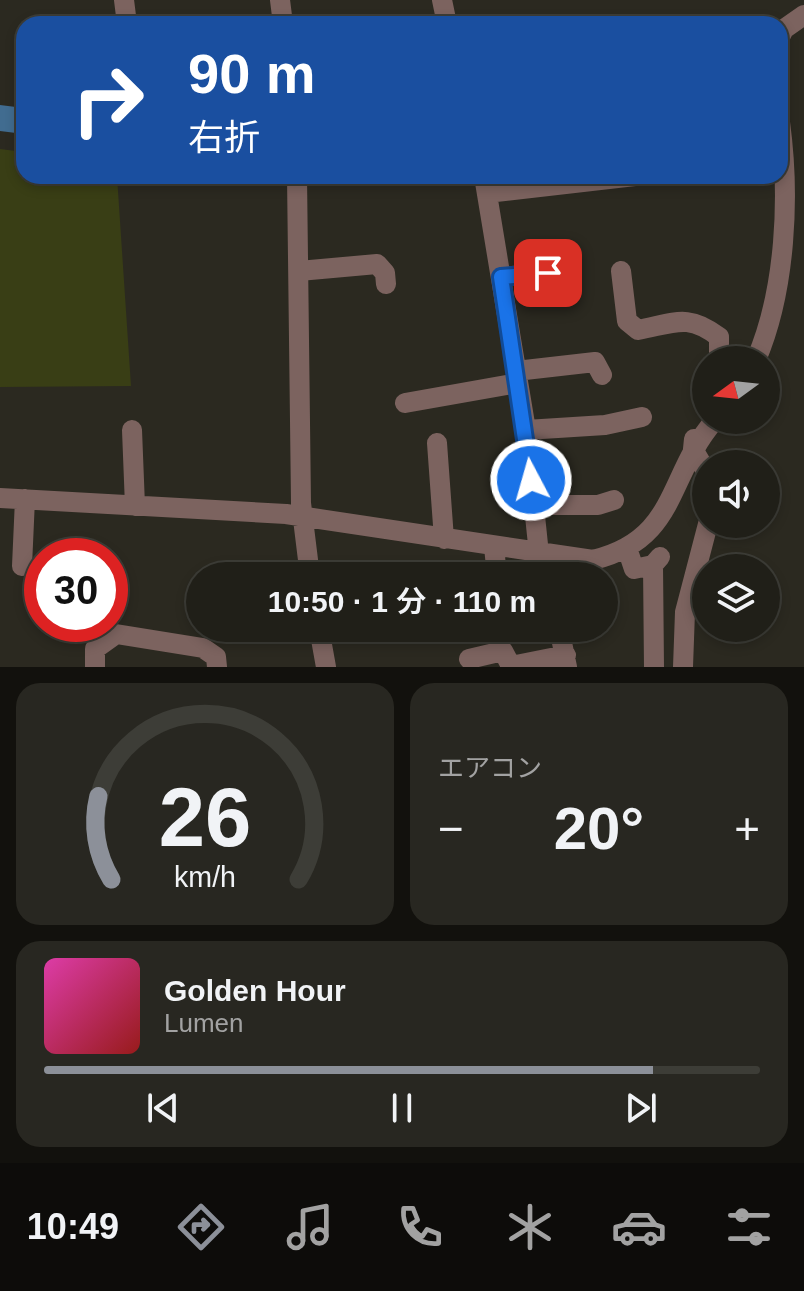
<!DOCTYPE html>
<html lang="ja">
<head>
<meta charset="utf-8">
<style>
  :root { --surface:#201f18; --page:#282721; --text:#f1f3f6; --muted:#a2a2a2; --line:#3d3d37; --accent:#8c9099 }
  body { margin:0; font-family:Helvetica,"Noto Sans JP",sans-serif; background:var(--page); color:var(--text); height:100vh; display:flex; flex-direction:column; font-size:30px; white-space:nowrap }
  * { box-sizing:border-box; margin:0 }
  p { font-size:26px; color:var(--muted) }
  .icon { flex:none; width:44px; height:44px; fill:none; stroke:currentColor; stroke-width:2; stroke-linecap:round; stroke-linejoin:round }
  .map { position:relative; height:667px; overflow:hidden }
  .side { display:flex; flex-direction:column; gap:16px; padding:16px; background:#12110d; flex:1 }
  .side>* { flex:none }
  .hud { position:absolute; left:16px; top:16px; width:772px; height:168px; border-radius:24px; box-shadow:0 4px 12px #0003,0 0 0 2px var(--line); background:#1a4fa0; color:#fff; overflow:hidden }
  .needle { width:52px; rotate:255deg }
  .tools { position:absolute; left:692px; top:346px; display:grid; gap:16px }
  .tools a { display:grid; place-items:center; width:88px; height:88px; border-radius:50%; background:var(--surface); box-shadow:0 4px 12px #0003,0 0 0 2px var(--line); font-size:40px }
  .speed { position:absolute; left:24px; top:538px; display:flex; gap:16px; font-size:40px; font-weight:700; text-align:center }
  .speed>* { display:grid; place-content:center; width:104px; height:104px; border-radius:50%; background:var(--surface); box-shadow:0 4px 12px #0003,0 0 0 2px var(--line); line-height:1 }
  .speed .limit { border:12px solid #d22; background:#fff; color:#111 }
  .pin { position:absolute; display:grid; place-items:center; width:68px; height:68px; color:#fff; margin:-34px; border-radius:16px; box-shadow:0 4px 12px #0006 }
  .me { position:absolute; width:88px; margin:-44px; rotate:354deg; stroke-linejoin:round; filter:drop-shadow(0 0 6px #0008) }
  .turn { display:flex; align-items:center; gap:28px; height:168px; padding:0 40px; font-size:36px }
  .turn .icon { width:104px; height:104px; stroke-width:2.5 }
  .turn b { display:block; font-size:56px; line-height:68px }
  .big { font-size:60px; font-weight:600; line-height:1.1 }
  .side .widget { flex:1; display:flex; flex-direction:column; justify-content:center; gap:12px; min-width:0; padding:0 28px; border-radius:24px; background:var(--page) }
  .side .dial { align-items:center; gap:0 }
  .dial svg { height:208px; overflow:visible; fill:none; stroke:var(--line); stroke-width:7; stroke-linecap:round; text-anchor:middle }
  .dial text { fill:var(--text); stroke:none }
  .song { display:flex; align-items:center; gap:24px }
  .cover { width:96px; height:96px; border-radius:12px; background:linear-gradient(135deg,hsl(320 70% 55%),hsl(0 70% 35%)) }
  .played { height:8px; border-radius:4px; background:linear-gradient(90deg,var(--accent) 85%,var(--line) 85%) }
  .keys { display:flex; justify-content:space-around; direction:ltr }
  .heat { display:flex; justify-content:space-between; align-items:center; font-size:44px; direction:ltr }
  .side .tiles { flex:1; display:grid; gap:16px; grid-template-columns:1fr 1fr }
  .widget:last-child { grid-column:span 2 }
  .trip { position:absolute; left:186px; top:562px; width:432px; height:80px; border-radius:40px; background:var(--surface); box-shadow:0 4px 12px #0003,0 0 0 2px var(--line); font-weight:600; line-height:80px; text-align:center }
  .tab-bar { display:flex; height:128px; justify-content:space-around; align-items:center; background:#0d0c0a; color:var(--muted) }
  .tab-bar .icon { width:56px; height:56px }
  .tab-bar .on { color:var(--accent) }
  .tab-bar b { font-size:36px; color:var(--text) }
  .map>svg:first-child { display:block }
  .green { fill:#393e15 }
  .water { fill:#416c90 }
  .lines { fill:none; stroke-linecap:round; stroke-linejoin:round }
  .minor { stroke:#7c635f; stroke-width:20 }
  .route-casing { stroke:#114b97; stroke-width:20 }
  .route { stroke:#1a73e8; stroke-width:14 }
</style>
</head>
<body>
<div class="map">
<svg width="804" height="667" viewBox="0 0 804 667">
  <rect width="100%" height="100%" fill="#2b2920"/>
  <path class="green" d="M0,149L24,152V176H117L131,386L0,387Z"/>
  <path class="water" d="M0,105L24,108V134L0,131Z"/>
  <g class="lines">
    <path class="minor" d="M124,0L127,24
      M280,0L283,24
      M442,0L447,24
      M780,37L784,29L804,15
      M297,176L301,503L310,576
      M484,176L526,430L539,554L545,576
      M487,193L635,176
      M299,271L377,264L385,273L386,284
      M621,271L627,321L638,330C675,323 688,313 719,337V360
      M501,277L572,271
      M756,360C786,290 790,196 780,122
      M516,371L595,362L602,375
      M405,403L518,383
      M132,430L135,506
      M526,430L605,425L642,417
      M694,439L693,449L706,471
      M437,443L444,539
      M0,498L286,514L593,560C679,539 666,476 715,420
      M534,505H598L614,500
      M494,547L497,576
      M627,548L634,569L653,565L660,557
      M653,565L654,667
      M22,566L25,499
      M319,628L326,667
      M559,628L567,667
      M469,659L503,651L511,666L566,655
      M95,667V649L116,634L203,648L216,657L217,667
      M683,667L685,612L708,524"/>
  </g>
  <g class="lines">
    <g class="route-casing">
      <path id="route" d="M531,480L501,277L548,273"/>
    </g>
    <use href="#route" class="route"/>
  </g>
</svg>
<div class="tools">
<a><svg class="needle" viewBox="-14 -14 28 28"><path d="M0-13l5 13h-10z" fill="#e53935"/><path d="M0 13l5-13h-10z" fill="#a2a2a2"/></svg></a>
<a><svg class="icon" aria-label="sound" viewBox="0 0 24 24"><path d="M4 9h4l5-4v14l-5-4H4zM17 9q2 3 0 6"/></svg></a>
<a><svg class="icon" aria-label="layers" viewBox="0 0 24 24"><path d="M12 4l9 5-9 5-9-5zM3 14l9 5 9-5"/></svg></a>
</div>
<div class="speed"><div class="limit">30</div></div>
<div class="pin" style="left:548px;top:273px;background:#d93025"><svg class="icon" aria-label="arrive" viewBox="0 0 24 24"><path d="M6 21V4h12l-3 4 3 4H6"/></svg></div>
<svg class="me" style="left:531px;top:480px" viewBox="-20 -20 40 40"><circle r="17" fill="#1a73e8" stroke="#fff" stroke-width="3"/><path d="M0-11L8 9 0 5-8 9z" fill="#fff"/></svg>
<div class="trip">10:50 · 1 分 · 110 m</div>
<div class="hud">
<div class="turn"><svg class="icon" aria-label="right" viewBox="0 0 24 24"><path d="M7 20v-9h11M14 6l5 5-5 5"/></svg><div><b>90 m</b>右折</div></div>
</div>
</div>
<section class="side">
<div class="tiles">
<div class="widget dial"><svg viewBox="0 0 100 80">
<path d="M14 69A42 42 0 1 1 86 69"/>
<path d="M14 69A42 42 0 0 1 9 37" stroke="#8c9099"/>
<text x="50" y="56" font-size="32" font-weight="700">26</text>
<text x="50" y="72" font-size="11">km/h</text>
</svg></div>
<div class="widget"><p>エアコン</p>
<div class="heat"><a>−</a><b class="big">20°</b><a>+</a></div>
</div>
<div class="widget">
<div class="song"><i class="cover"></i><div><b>Golden Hour</b><p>Lumen</p></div></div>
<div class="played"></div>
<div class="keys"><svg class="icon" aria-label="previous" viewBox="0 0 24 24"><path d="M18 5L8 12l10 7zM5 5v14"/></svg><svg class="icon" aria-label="pause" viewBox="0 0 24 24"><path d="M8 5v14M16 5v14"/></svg><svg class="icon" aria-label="next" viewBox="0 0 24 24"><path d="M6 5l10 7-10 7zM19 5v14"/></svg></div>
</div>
</div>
</section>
<nav class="tab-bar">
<b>10:49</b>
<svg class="icon on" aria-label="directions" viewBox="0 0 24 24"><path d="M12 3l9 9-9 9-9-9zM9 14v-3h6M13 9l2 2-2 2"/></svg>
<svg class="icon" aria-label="music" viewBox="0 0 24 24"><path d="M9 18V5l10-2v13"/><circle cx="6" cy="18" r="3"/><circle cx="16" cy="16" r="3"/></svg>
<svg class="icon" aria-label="phone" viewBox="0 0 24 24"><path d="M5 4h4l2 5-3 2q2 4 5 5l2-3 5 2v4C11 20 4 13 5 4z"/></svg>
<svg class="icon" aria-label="climate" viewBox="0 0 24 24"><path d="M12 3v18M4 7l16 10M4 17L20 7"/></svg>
<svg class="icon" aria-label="car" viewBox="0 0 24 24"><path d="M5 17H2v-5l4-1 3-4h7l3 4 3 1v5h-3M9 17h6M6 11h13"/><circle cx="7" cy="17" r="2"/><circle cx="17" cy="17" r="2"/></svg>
<svg class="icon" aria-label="filters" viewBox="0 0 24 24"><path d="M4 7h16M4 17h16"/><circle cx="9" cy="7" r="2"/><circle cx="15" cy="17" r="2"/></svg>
</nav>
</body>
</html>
